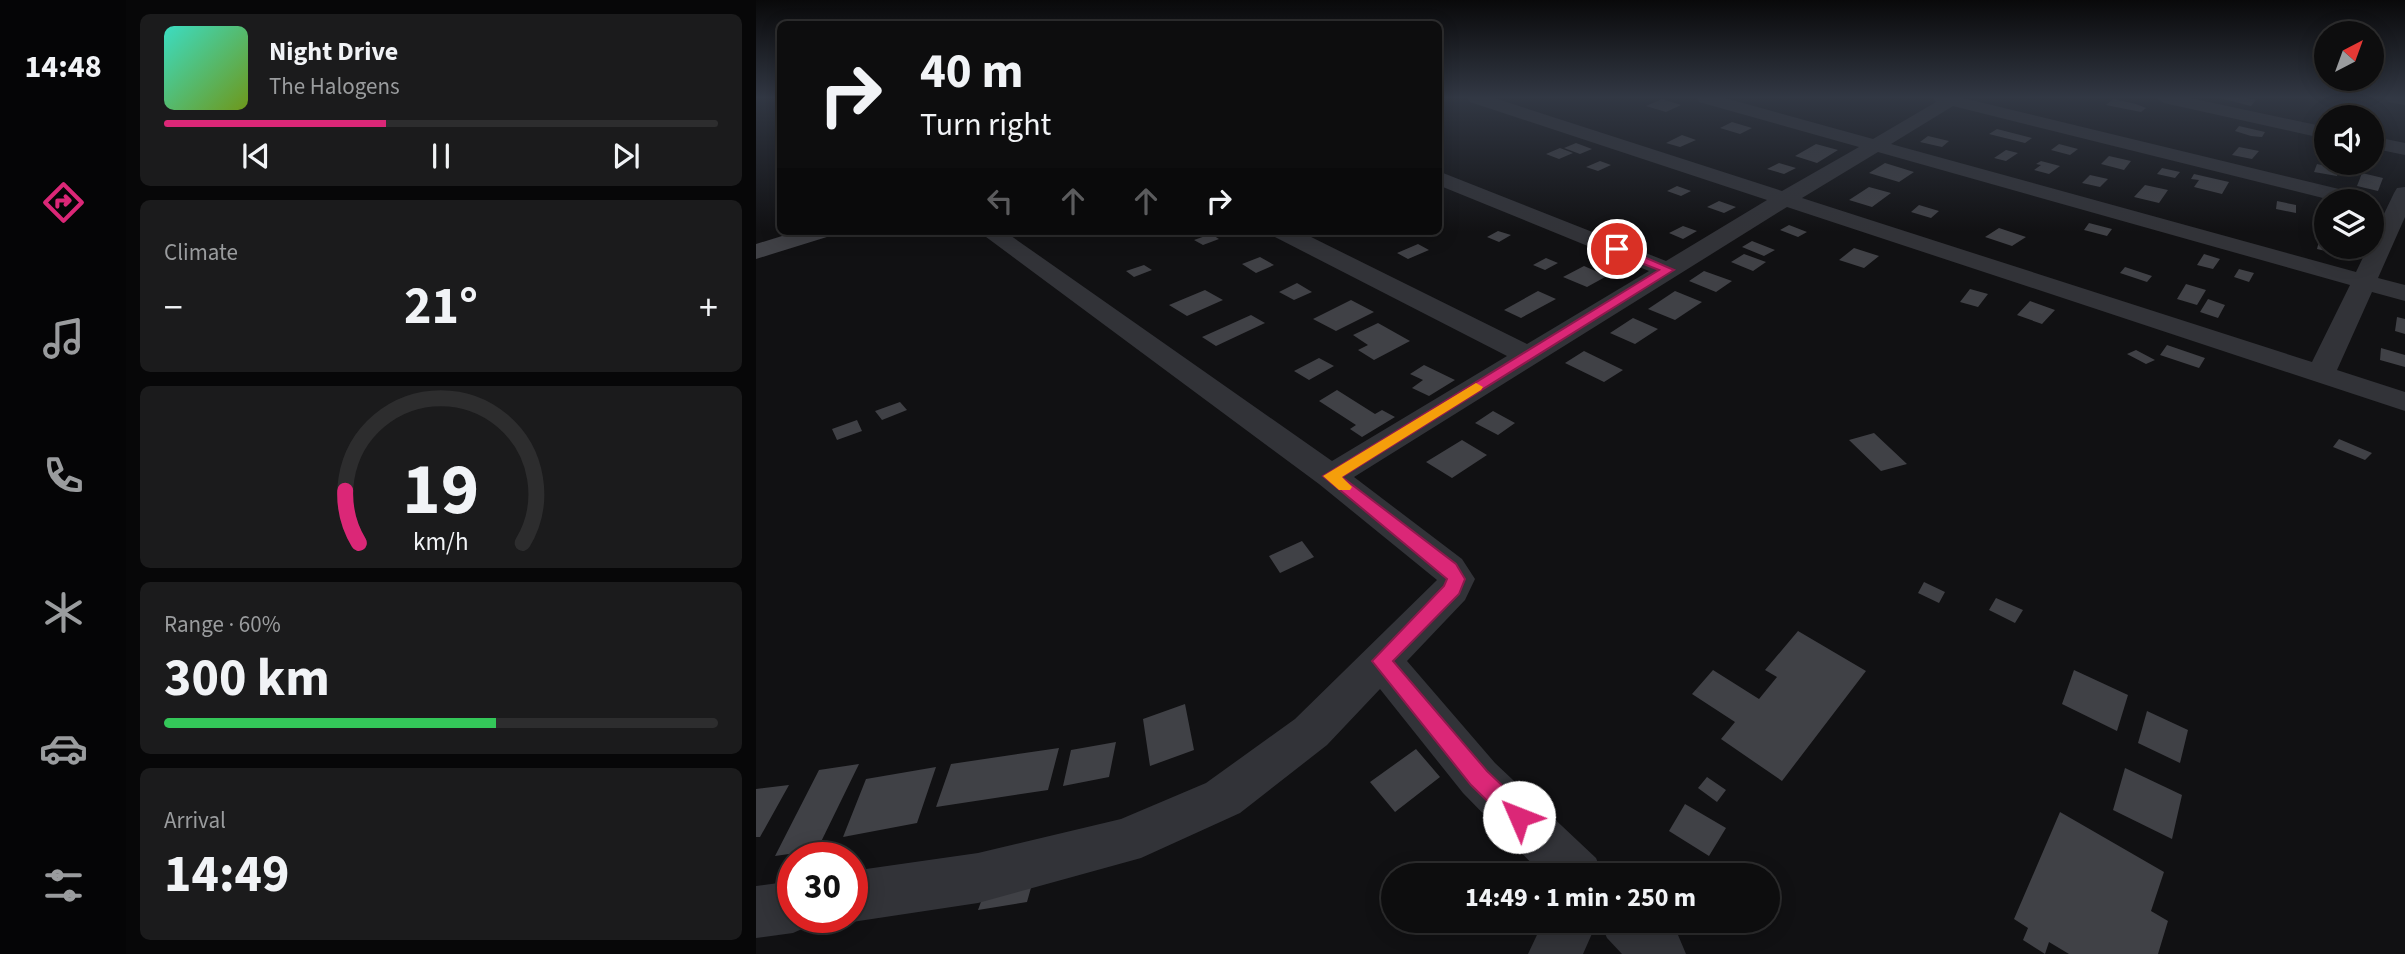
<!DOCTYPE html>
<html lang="en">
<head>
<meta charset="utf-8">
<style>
  :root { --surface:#0d0d0e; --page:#1b1b1c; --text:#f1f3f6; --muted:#9a9c9e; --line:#2d2d2e; --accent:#db2777 }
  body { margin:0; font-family:"Source Sans 3",sans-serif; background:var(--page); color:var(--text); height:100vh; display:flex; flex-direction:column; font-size:26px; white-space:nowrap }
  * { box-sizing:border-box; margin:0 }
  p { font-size:23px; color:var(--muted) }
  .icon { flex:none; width:38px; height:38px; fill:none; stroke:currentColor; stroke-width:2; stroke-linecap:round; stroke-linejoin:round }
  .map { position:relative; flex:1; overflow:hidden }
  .drawer { display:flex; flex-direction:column; gap:14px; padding:14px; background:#070708; width:630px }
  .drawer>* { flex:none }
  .top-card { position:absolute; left:21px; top:21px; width:665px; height:214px; border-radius:10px; box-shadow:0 4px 18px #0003,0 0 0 2px var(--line); background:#0d0d0e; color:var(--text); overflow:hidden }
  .needle { width:46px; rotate:41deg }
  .tools { position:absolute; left:1558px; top:21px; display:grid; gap:14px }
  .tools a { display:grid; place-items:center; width:70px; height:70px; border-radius:50%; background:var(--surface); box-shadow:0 4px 18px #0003,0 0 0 2px var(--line); font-size:35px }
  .speed { position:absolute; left:21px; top:842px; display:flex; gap:14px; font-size:35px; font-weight:700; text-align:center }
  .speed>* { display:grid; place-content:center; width:91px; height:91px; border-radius:50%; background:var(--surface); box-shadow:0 4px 18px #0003,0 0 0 2px var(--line); line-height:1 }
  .speed .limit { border:10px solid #d22; background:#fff; color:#111 }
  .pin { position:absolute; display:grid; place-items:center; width:60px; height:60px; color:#fff; margin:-30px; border:4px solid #fff; border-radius:50%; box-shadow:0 2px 7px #0007 }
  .me { position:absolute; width:77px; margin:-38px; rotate:314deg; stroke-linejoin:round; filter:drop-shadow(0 0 5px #0008) }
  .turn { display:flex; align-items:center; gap:24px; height:147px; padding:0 28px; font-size:32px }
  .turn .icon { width:91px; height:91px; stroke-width:2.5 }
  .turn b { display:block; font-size:49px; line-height:60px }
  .lanes { display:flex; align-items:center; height:66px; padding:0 28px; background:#0003; justify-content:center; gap:35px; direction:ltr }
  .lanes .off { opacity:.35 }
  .big { font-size:52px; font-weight:700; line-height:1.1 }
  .drawer .widget { flex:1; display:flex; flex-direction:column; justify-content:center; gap:10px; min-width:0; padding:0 24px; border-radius:10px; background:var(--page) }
  .drawer .dial { align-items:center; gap:0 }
  .dial svg { height:182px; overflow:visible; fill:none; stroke:var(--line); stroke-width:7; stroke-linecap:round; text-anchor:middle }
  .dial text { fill:var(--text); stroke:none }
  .song { display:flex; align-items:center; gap:21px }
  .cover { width:84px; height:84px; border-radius:10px; background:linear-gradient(135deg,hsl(170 70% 55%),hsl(80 70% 35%)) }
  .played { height:7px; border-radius:4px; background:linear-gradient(90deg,var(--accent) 40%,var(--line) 40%) }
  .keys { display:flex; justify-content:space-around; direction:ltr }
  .heat { display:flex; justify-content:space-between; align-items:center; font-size:38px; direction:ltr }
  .charge { height:10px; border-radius:5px; background:linear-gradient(90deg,#34c759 60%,var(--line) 0) }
  .trip { position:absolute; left:625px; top:863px; width:399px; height:70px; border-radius:35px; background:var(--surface); box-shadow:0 4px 18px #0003,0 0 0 2px var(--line); font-weight:700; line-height:70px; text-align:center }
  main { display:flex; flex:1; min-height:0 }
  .tabs { display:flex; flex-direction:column; width:126px; justify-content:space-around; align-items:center; background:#050506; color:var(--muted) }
  .tabs .icon { width:49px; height:49px }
  .tabs .active { color:var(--accent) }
  .tabs b { font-size:32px; color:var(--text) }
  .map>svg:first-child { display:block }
  .building { fill:#404146 }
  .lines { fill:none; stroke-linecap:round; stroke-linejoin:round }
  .minor { fill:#323338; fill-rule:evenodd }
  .route { fill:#db2777; stroke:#8e194d; stroke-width:2 }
  .slow { fill:#f59e0b }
</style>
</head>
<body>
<main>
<nav class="tabs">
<b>14:48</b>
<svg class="icon active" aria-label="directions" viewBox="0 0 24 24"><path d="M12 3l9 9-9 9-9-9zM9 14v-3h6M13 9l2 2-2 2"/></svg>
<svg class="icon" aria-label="music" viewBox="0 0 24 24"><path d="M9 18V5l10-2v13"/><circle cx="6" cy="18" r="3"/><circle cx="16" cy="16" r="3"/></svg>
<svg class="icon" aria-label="phone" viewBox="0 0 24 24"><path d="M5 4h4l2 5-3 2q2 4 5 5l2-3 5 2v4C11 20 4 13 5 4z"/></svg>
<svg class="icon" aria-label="climate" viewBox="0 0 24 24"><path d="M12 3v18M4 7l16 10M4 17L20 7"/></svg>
<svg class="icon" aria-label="car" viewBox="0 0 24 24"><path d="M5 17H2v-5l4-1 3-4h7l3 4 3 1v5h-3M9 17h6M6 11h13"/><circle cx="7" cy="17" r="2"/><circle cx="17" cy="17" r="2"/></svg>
<svg class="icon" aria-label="filters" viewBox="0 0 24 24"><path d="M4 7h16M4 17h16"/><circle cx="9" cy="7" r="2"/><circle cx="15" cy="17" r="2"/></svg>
</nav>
<section class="drawer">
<div class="widget">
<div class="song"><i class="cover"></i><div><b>Night Drive</b><p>The Halogens</p></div></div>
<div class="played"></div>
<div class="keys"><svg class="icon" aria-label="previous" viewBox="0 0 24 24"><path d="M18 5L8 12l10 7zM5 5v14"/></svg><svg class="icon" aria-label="pause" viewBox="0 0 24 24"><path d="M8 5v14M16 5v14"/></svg><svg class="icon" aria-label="next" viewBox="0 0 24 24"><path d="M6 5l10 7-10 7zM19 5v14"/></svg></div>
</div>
<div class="widget"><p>Climate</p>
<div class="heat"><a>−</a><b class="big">21°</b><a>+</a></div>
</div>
<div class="widget dial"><svg viewBox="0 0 100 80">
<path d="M14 69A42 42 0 1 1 86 69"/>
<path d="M14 69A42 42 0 0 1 8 46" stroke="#db2777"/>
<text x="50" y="56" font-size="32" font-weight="700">19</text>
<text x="50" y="72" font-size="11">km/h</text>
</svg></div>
<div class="widget"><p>Range · 60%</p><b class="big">300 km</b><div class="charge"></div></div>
<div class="widget"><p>Arrival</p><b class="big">14:49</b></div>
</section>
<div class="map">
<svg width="1649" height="954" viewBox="0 0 1649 954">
  <rect width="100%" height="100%" fill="#111113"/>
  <path class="building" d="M1464,98H1490L1500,100L1495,106Z
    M906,99L925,105L910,112L890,106Z
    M1357,99L1380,104L1390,108L1385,112L1350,105Z
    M976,122L996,128L984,134L964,128Z
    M1483,126L1509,132L1506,137L1495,136L1479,131Z
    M1241,129L1276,138L1269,143L1233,134Z
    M926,135L940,140L924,147L910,143Z
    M1172,136L1193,141L1186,147L1164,142Z
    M820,143L836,149L824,154L808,148Z
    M1060,144L1082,150L1061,163L1039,156Z
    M1303,144L1322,149L1314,155L1295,150Z
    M1483,147L1503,151L1496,159L1476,155Z
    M804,148L817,153L803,159L790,154Z
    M1250,150L1262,153L1250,161L1238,158Z
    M1353,156L1375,161L1368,170L1345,164Z
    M844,161L855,165L842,171L830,167Z
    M1285,161L1304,166L1293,174L1278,170L1285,165L1280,164Z
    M1023,163L1040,168L1028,174L1011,169Z
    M1129,163L1158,172L1143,182L1113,173Z
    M1561,164L1583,169L1581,176L1558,172Z
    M1406,168L1424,172L1419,178L1401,174Z
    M1606,173L1627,178L1622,191L1601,186Z
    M1438,174L1473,182L1466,194L1438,187L1443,180L1435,179Z
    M1334,175L1352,179L1344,187L1326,183Z
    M1389,185L1412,190L1403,203L1378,197Z
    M921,186L935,191L925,196L911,191Z
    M1113,187L1135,193L1116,207L1093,200Z
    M963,201L980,207L968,213L951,207Z
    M1521,201L1540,205V213L1520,209Z
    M1163,205L1183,211L1175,218L1155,212Z
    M1333,223L1356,229L1351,236L1328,230Z
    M1033,225L1051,232L1042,237L1024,230Z
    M927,226L941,231L927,239L913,233Z
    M1243,228L1270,237L1256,246L1229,237Z
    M42,231L87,232L0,259V244Z
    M742,231L755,235L743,242L731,237Z
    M455,234L463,239L447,245L438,240Z
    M1564,237L1570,238V247H1589L1587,255L1561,249Z
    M996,241L1019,250L1008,256L986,247Z
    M662,244L673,250L652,259L641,253Z
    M1098,248L1123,256L1108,268L1083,260Z
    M988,254L1010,262L997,271L975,262Z
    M1448,254L1464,259L1457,269L1441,265Z
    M504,257L518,265L500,273L486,264Z
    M790,258L802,263L789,270L777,265Z
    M388,265L396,270L378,277L370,271Z
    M828,266L851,276L831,287L807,277Z
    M1369,267L1396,276L1391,282L1364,273Z
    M1483,269L1498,273L1493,282L1478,277Z
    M948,271L976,281L960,292L933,281Z
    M541,283L556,292L538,300L523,292Z
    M1430,284L1450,290L1441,305L1421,299Z
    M1214,289L1232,294L1222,307L1204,302Z
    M449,290L467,300L431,316L413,305Z
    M782,291L800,299L765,318L748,310Z
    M919,291L946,302L919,320L892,309Z
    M1452,299L1469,305L1462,318L1444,312Z
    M595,300L618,312L580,331L557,319Z
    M1274,301L1299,310L1286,324L1261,315Z
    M495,315L509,323L460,346L446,337Z
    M1641,317L1649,319V334L1639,331Z
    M877,318L902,329L879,344L854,333Z
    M622,323L654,341L618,360L602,350L612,345L597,335Z
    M1411,345L1449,358L1443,368L1404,355Z
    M1625,348L1649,355V367L1624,360Z
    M1380,350L1399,360L1390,364L1371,354Z
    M828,351L867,370L848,382L809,363Z
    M563,358L578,366L553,380L538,371Z
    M668,365L699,380L673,396L656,388L667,380L654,374Z
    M581,390L619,414L626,410L639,417L606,437L594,429L600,425L563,401Z
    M144,402L151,410L126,420L119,411Z
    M737,411L759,423L742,435L719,423Z
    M101,420L106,431L81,440L76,429Z
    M1118,433L1151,464L1125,471L1093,440Z
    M1583,439L1616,453L1609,460L1577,447Z
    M706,440L731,455L696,478L670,462Z
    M546,541L558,557L524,573L513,556Z
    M1168,582L1189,592L1183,603L1162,593Z
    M1240,598L1267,610L1259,623L1233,610Z
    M1042,631L1110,671L1026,781L965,739L979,722L936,694L957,670L1003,699L1021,677L1009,670Z
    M1318,670L1372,695L1361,731L1306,704Z
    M429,704L438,750L394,766L387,719Z
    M1391,711L1432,730L1424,763L1382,743Z
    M360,742L353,777L307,786L315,750Z
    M303,748L292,790L180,807L195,764Z
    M660,749L684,777L639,812L614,782Z
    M103,764L61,850L19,856L63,770Z
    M180,767L161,823L87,837L110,779Z
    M1369,768L1426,795L1416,839L1357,810Z
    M951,777L970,790L961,802L942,788Z
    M33,785L4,837H0V789Z
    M929,804L970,828L953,856L913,831Z
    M1304,812L1408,872L1395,911L1412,921L1402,954H1313L1293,942L1289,954L1267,940L1272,928L1258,919Z
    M278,877L271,902L222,910L231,885Z"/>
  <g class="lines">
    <path class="minor" d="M712,98H738L1026,191L1103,147L943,102L941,98H969L1117,139L1180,102L1176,98H1207L1612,196L1615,201H1579L1197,106L1135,144L1600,272L1612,247H1615V241L1638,193L1641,188L1649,187V217L1622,278L1649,285V301L1616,292L1581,370L1649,392V411L1031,207L598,477L706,559L719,579L709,600L651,661L739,763L840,858L847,875H787L707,793L624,689L571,745L484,813L385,858L222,903L96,922L83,917H96V871L222,853L365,819L450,783L539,719L681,580L563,484L222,231H248L576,461L751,356L517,236L514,231H543L771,344L893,271L682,185V171L910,261L1011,200L714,102ZM1122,152L1594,285L1556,362L1046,198Z
      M1400,98H1434L1570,127V139L1408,103Z
      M1630,98H1649V105L1632,102Z
      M1615,136L1649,143V155L1615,148Z
      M37,881V917H59L55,925L37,933L0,938V886Z
      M788,920H842L827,954H772Z
      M843,920H907L922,935L930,954H866L851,938Z"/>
  </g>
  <linearGradient id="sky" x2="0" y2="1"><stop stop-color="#09090a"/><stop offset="0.42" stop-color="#323844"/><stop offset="1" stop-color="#323844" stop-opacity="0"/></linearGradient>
  <rect width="1649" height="232" fill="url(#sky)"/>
  <path class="route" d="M857,247H865L918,270L586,477L700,564L709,579L703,594L637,661L731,771L771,809L774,817L771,824L763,827L755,824L715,785L616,661L688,586L691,579L567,476L903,270L857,252Z"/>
  <path class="slow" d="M720,383L727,387L725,390L586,477L596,487L594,490H583L567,476Z"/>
</svg>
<div class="tools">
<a><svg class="needle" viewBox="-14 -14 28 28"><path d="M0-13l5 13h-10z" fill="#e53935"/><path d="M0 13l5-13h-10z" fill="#9a9c9e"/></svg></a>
<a><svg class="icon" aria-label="sound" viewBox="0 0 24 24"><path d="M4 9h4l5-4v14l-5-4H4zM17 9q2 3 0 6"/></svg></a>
<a><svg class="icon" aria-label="layers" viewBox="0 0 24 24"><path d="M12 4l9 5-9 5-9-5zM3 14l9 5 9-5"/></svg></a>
</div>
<div class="speed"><div class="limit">30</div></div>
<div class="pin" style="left:861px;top:249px;background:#d93025"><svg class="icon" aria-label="arrive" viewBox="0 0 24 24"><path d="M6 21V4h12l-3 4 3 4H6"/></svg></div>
<svg class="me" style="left:763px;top:817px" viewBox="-20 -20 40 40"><circle r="19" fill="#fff"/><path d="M0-13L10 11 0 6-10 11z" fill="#db2777"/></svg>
<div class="trip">14:49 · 1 min · 250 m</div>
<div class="top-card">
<div class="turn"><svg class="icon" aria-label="right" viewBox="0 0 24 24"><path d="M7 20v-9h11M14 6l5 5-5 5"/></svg><div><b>40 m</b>Turn right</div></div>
<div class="lanes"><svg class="icon off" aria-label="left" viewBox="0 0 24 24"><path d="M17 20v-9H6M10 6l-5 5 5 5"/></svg><svg class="icon off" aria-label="ahead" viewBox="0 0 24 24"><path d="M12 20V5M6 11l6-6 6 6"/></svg><svg class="icon off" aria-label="ahead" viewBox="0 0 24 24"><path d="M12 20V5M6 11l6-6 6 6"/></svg><svg class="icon" aria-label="right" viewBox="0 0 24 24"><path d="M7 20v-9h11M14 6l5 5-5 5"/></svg></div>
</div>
</div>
</main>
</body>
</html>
